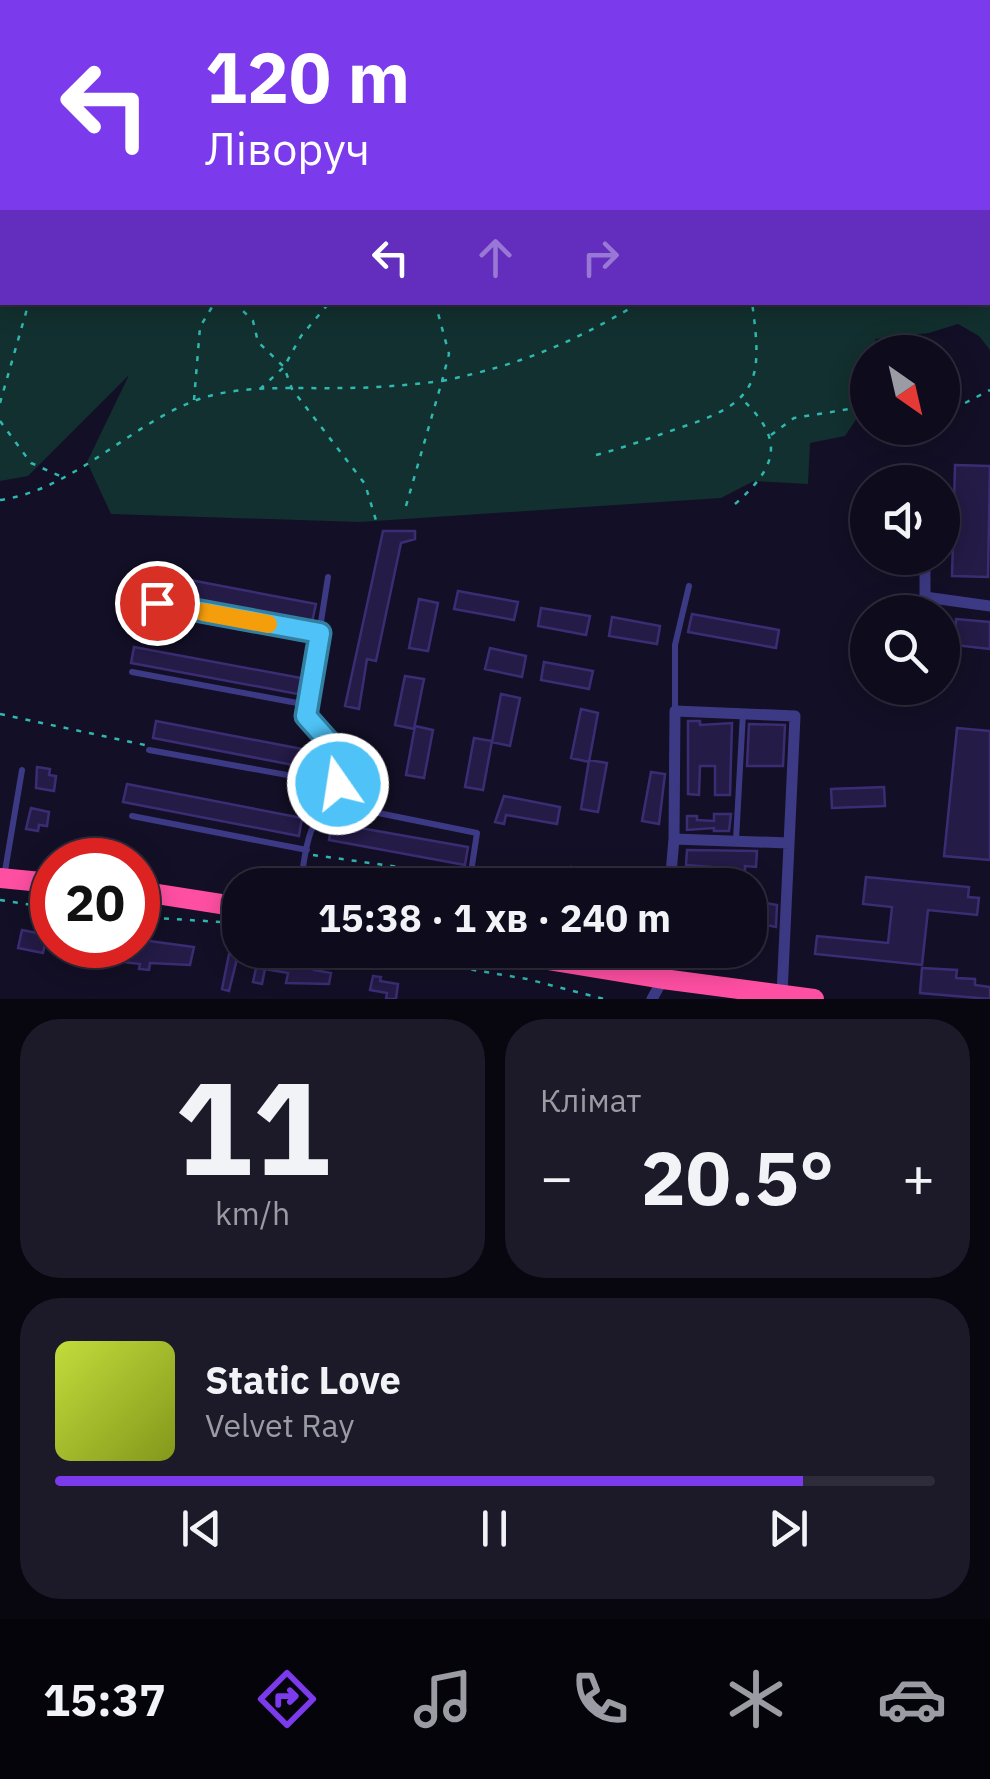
<!DOCTYPE html>
<html lang="uk">
<head>
<meta charset="utf-8">
<style>
  :root { --surface:#0e0b1c; --page:#1c1929; --text:#f1f3f6; --muted:#9b9ba3; --line:#2e2b3b; --accent:#7c3aed }
  body { margin:0; font-family:"IBM Plex Sans",sans-serif; background:var(--page); color:var(--text); height:100vh; display:flex; flex-direction:column; font-size:38px; white-space:nowrap }
  * { box-sizing:border-box; margin:0 }
  p { font-size:32px; color:var(--muted) }
  .icon { flex:none; width:55px; height:55px; fill:none; stroke:currentColor; stroke-width:2; stroke-linecap:round; stroke-linejoin:round }
  .map { position:relative; height:999px; overflow:hidden }
  .side { display:flex; flex-direction:column; gap:20px; padding:20px; background:#08060f; flex:1 }
  .side>* { flex:none }
  .hud { position:absolute; left:0px; top:0px; width:990px; height:305px; box-shadow:0 5px 25px #0003,0 0 0 2px var(--line); background:#7c3aed; color:#fff; overflow:hidden }
  .needle { width:65px; rotate:146deg }
  .tools { position:absolute; left:850px; top:335px; display:grid; gap:20px }
  .tools a { display:grid; place-items:center; width:110px; height:110px; border-radius:50%; background:var(--surface); box-shadow:0 5px 25px #0003,0 0 0 2px var(--line); font-size:50px }
  .speed { position:absolute; left:30px; top:838px; display:flex; gap:20px; font-size:50px; font-weight:700; text-align:center }
  .speed>* { display:grid; place-content:center; width:130px; height:130px; border-radius:50%; background:var(--surface); box-shadow:0 5px 25px #0003,0 0 0 2px var(--line); line-height:1 }
  .speed .limit { border:15px solid #d22; background:#fff; color:#111 }
  .pin { position:absolute; display:grid; place-items:center; width:85px; height:85px; color:#fff; margin:-42px; border:5px solid #fff; border-radius:50%; box-shadow:0 2px 10px #0007 }
  .me { position:absolute; width:110px; margin:-55px; rotate:347deg; stroke-linejoin:round; filter:drop-shadow(0 0 8px #0008) }
  .turn { display:flex; align-items:center; gap:35px; height:210px; padding:0 40px; font-size:45px }
  .turn .icon { width:130px; height:130px; stroke-width:2.5 }
  .turn b { display:block; font-size:70px; line-height:85px }
  .lanes { display:flex; align-items:center; height:95px; padding:0 40px; background:#0003; justify-content:center; gap:50px; direction:ltr }
  .lanes .off { opacity:.35 }
  .big { font-size:75px; font-weight:700; line-height:1.1 }
  .side .card { flex:1; display:flex; flex-direction:column; justify-content:center; gap:15px; min-width:0; padding:0 35px; border-radius:40px; background:var(--page) }
  .side .dial { align-items:center; gap:0 }
  .dial b { font-size:130px; line-height:1 }
  .song { display:flex; align-items:center; gap:30px }
  .cover { width:120px; height:120px; border-radius:15px; background:linear-gradient(135deg,hsl(70 70% 55%),hsl(70 70% 35%)) }
  .played { height:10px; border-radius:5px; background:linear-gradient(90deg,var(--accent) 85%,var(--line) 85%) }
  .keys { display:flex; justify-content:space-around; direction:ltr }
  .heat { display:flex; justify-content:space-between; align-items:center; font-size:55px; direction:ltr }
  .side .tiles { flex:1; display:grid; gap:20px; grid-template-columns:1fr 1fr }
  .card:last-child { grid-column:span 2 }
  .trip { position:absolute; left:222px; top:868px; width:545px; height:100px; border-radius:40px; background:var(--surface); box-shadow:0 5px 25px #0003,0 0 0 2px var(--line); font-weight:700; line-height:100px; text-align:center }
  .tabs { display:flex; height:160px; justify-content:space-around; align-items:center; background:#06040b; color:var(--muted) }
  .tabs .icon { width:70px; height:70px }
  .tabs .selected { color:var(--accent) }
  .tabs b { font-size:45px; color:var(--text) }
  .map>svg:first-child { display:block }
  .green { fill:#12302f; fill-rule:evenodd }
  .building { fill:#241b47; stroke:#3b2d73; stroke-width:2.5 }
  .lines { fill:none; stroke-linecap:round; stroke-linejoin:round }
  .path { stroke:#2fb8b0; stroke-width:2.5; stroke-dasharray:5 8; stroke-linecap:butt }
  .lane { stroke:#3d3a85; stroke-width:6 }
  .street { stroke:#3d3a85; stroke-width:11 }
  .highway { stroke:#ff4fa3; stroke-width:20 }
  .route-casing { stroke:#337fa1; stroke-width:25 }
  .route { stroke:#4fc3f7; stroke-width:18 }
  .slow { stroke:#f59e0b; stroke-width:18 }
</style>
</head>
<body>
<div class="map">
<svg width="990" height="999" viewBox="0 0 990 999">
  <rect width="100%" height="100%" fill="#130f26"/>
  <path class="green" d="M0,0H990V350L979,336L958,324L929,333L875,339L879,352H868L867,409L861,412L845,436L810,443L808,484L754,481L721,498L360,522L111,514L87,462L129,375L28,476L0,481ZM2,2H988V302H2Z"/>
  <path class="building" d="M955,465L990,466L988,577L952,576Z
    M383,531H415V539L401,543L376,661L367,659L359,709L345,706Z
    M138,568L163,577L156,596L131,589Z
    M185,579L316,604L312,622L181,597Z
    M458,591L518,602L514,620L454,609Z
    M419,599L438,603L428,651L409,648Z
    M541,608L590,616L586,635L538,626Z
    M692,614L779,630L776,648L688,632Z
    M612,617L660,626L657,644L609,636Z
    M956,619L990,622V649L954,645Z
    M134,647L301,678L298,694L131,663Z
    M490,648L526,656L522,677L485,669Z
    M544,662L593,671L589,689L541,680Z
    M405,676L424,679L414,729L395,725Z
    M501,694L520,698L510,746L492,742Z
    M581,709L598,713L589,762L571,758Z
    M156,721L323,753L319,770L153,738Z
    M688,721H700V725L732,723L730,795H715V766H700L699,795L688,794Z
    M749,724L785,725L783,766H747Z
    M415,726L433,730L424,778L406,775Z
    M957,728L990,731V860L944,856Z
    M474,738L492,741L483,790L465,787Z
    M589,760L607,763L598,812L581,809Z
    M37,767L50,769L49,775L56,776L54,791L36,788Z
    M651,772L665,774L659,824L642,821Z
    M127,784L302,818L299,836L123,802Z
    M884,787L885,806L832,808L831,789Z
    M504,796L560,807L557,824L506,815L504,824L495,822Z
    M31,808L49,812L47,826L39,825L38,831L26,829Z
    M714,814H731L729,831H714V828L687,830V816H697V820L714,821Z
    M332,823L468,847L465,865L329,840Z
    M687,850L757,851L756,867L745,866V873L736,872V869L686,865Z
    M571,867L650,881V885H568Z
    M866,877L969,887L968,897L979,898L977,915L928,910L922,965L815,954L817,936L888,943L892,907L863,904Z
    M755,901L777,905L776,927L750,922Z
    M22,930L47,935L43,953L18,948Z
    M142,940L194,947L190,965L150,963L149,970L139,969L140,964L123,962L125,946L141,948Z
    M229,954L238,955L229,991L222,989Z
    M258,959L307,968V964L315,966L314,970L331,973L329,984L286,983L288,973L265,969L262,984L253,982Z
    M922,968L957,970L956,978L975,979V985L990,987V999L920,993Z
    M373,976L381,977L380,981L398,984L396,999H386L387,993L370,990Z"/>
  <g class="lines">
    <path class="path" d="M494,0L495,2
      M776,0L777,2
      M562,2L564,0
      M913,2L914,0
      M0,61H2
      M0,109L2,112
      M988,197L990,199
      M988,204H990
      M234,302L253,321L258,342L284,367L292,389L365,484L378,527
      M260,389L284,367L301,336L330,302
      M194,400L200,327L215,302
      M0,403L29,302
      M942,415L990,390
      M0,421L31,463L60,476
      M771,435L794,418L868,406
      M596,455C627,447 655,436 685,426C761,401 762,377 752,302
      M0,500C79,489 138,414 213,395C254,385 301,389 343,388C376,388 409,385 442,381L449,354L435,302
      M735,504C778,466 785,440 742,399
      M406,506L442,381C523,364 570,344 641,302
      M0,714L145,745
      M313,855L463,876
      M0,900L52,908
      M138,917L222,922L240,935
      M356,950L527,979L604,999"/>
    <path class="lane" d="M157,603L320,633
      M132,672L308,705
      M675,709V645L689,586
      M149,750L337,784
      M334,804L477,833L469,885
      M132,816L307,850
      M736,840L743,713
      M4,877L22,770
      M300,885C306,855 305,820 334,804C343,752 342,755 306,717L328,577"/>
    <path class="street" d="M925,558V597L990,606
      M674,839L789,843
      M670,885L674,839L675,711L795,716L782,994
      M652,999L663,979L665,950"/>
    <path class="highway" d="M0,878L52,883
      M138,891L240,907
      M487,950L663,979L814,999"/>
  </g>
  <g class="lines">
    <g class="route-casing">
      <path id="route" d="M157,603L320,633L306,716L338,752V784"/>
    </g>
    <use href="#route" class="route"/>
    <path class="slow" d="M203,612L268,624"/>
  </g>
</svg>
<div class="tools">
<a><svg class="needle" viewBox="-14 -14 28 28"><path d="M0-13l5 13h-10z" fill="#e53935"/><path d="M0 13l5-13h-10z" fill="#9b9ba3"/></svg></a>
<a><svg class="icon" aria-label="sound" viewBox="0 0 24 24"><path d="M4 9h4l5-4v14l-5-4H4zM17 9q2 3 0 6"/></svg></a>
<a><svg class="icon" aria-label="search" viewBox="0 0 24 24"><circle cx="10" cy="10" r="6"/><path d="M15 15l6 6"/></svg></a>
</div>
<div class="speed"><div class="limit">20</div></div>
<div class="pin" style="left:157px;top:603px;background:#d93025"><svg class="icon" aria-label="arrive" viewBox="0 0 24 24"><path d="M6 21V4h12l-3 4 3 4H6"/></svg></div>
<svg class="me" style="left:338px;top:784px" viewBox="-20 -20 40 40"><circle r="17" fill="#4fc3f7" stroke="#fff" stroke-width="3"/><path d="M0-11L8 9 0 5-8 9z" fill="#fff"/></svg>
<div class="trip">15:38 · 1 хв · 240 m</div>
<div class="hud">
<div class="turn"><svg class="icon" aria-label="left" viewBox="0 0 24 24"><path d="M17 20v-9H6M10 6l-5 5 5 5"/></svg><div><b>120 m</b>Ліворуч</div></div>
<div class="lanes"><svg class="icon" aria-label="left" viewBox="0 0 24 24"><path d="M17 20v-9H6M10 6l-5 5 5 5"/></svg><svg class="icon off" aria-label="ahead" viewBox="0 0 24 24"><path d="M12 20V5M6 11l6-6 6 6"/></svg><svg class="icon off" aria-label="right" viewBox="0 0 24 24"><path d="M7 20v-9h11M14 6l5 5-5 5"/></svg></div>
</div>
</div>
<section class="side">
<div class="tiles">
<div class="card dial"><b>11</b><p>km/h</p></div>
<div class="card"><p>Клімат</p>
<div class="heat"><a>−</a><b class="big">20.5°</b><a>+</a></div>
</div>
<div class="card">
<div class="song"><i class="cover"></i><div><b>Static Love</b><p>Velvet Ray</p></div></div>
<div class="played"></div>
<div class="keys"><svg class="icon" aria-label="previous" viewBox="0 0 24 24"><path d="M18 5L8 12l10 7zM5 5v14"/></svg><svg class="icon" aria-label="pause" viewBox="0 0 24 24"><path d="M8 5v14M16 5v14"/></svg><svg class="icon" aria-label="next" viewBox="0 0 24 24"><path d="M6 5l10 7-10 7zM19 5v14"/></svg></div>
</div>
</div>
</section>
<nav class="tabs">
<b>15:37</b>
<svg class="icon selected" aria-label="directions" viewBox="0 0 24 24"><path d="M12 3l9 9-9 9-9-9zM9 14v-3h6M13 9l2 2-2 2"/></svg>
<svg class="icon" aria-label="music" viewBox="0 0 24 24"><path d="M9 18V5l10-2v13"/><circle cx="6" cy="18" r="3"/><circle cx="16" cy="16" r="3"/></svg>
<svg class="icon" aria-label="phone" viewBox="0 0 24 24"><path d="M5 4h4l2 5-3 2q2 4 5 5l2-3 5 2v4C11 20 4 13 5 4z"/></svg>
<svg class="icon" aria-label="climate" viewBox="0 0 24 24"><path d="M12 3v18M4 7l16 10M4 17L20 7"/></svg>
<svg class="icon" aria-label="car" viewBox="0 0 24 24"><path d="M5 17H2v-5l4-1 3-4h7l3 4 3 1v5h-3M9 17h6M6 11h13"/><circle cx="7" cy="17" r="2"/><circle cx="17" cy="17" r="2"/></svg>
</nav>
</body>
</html>
